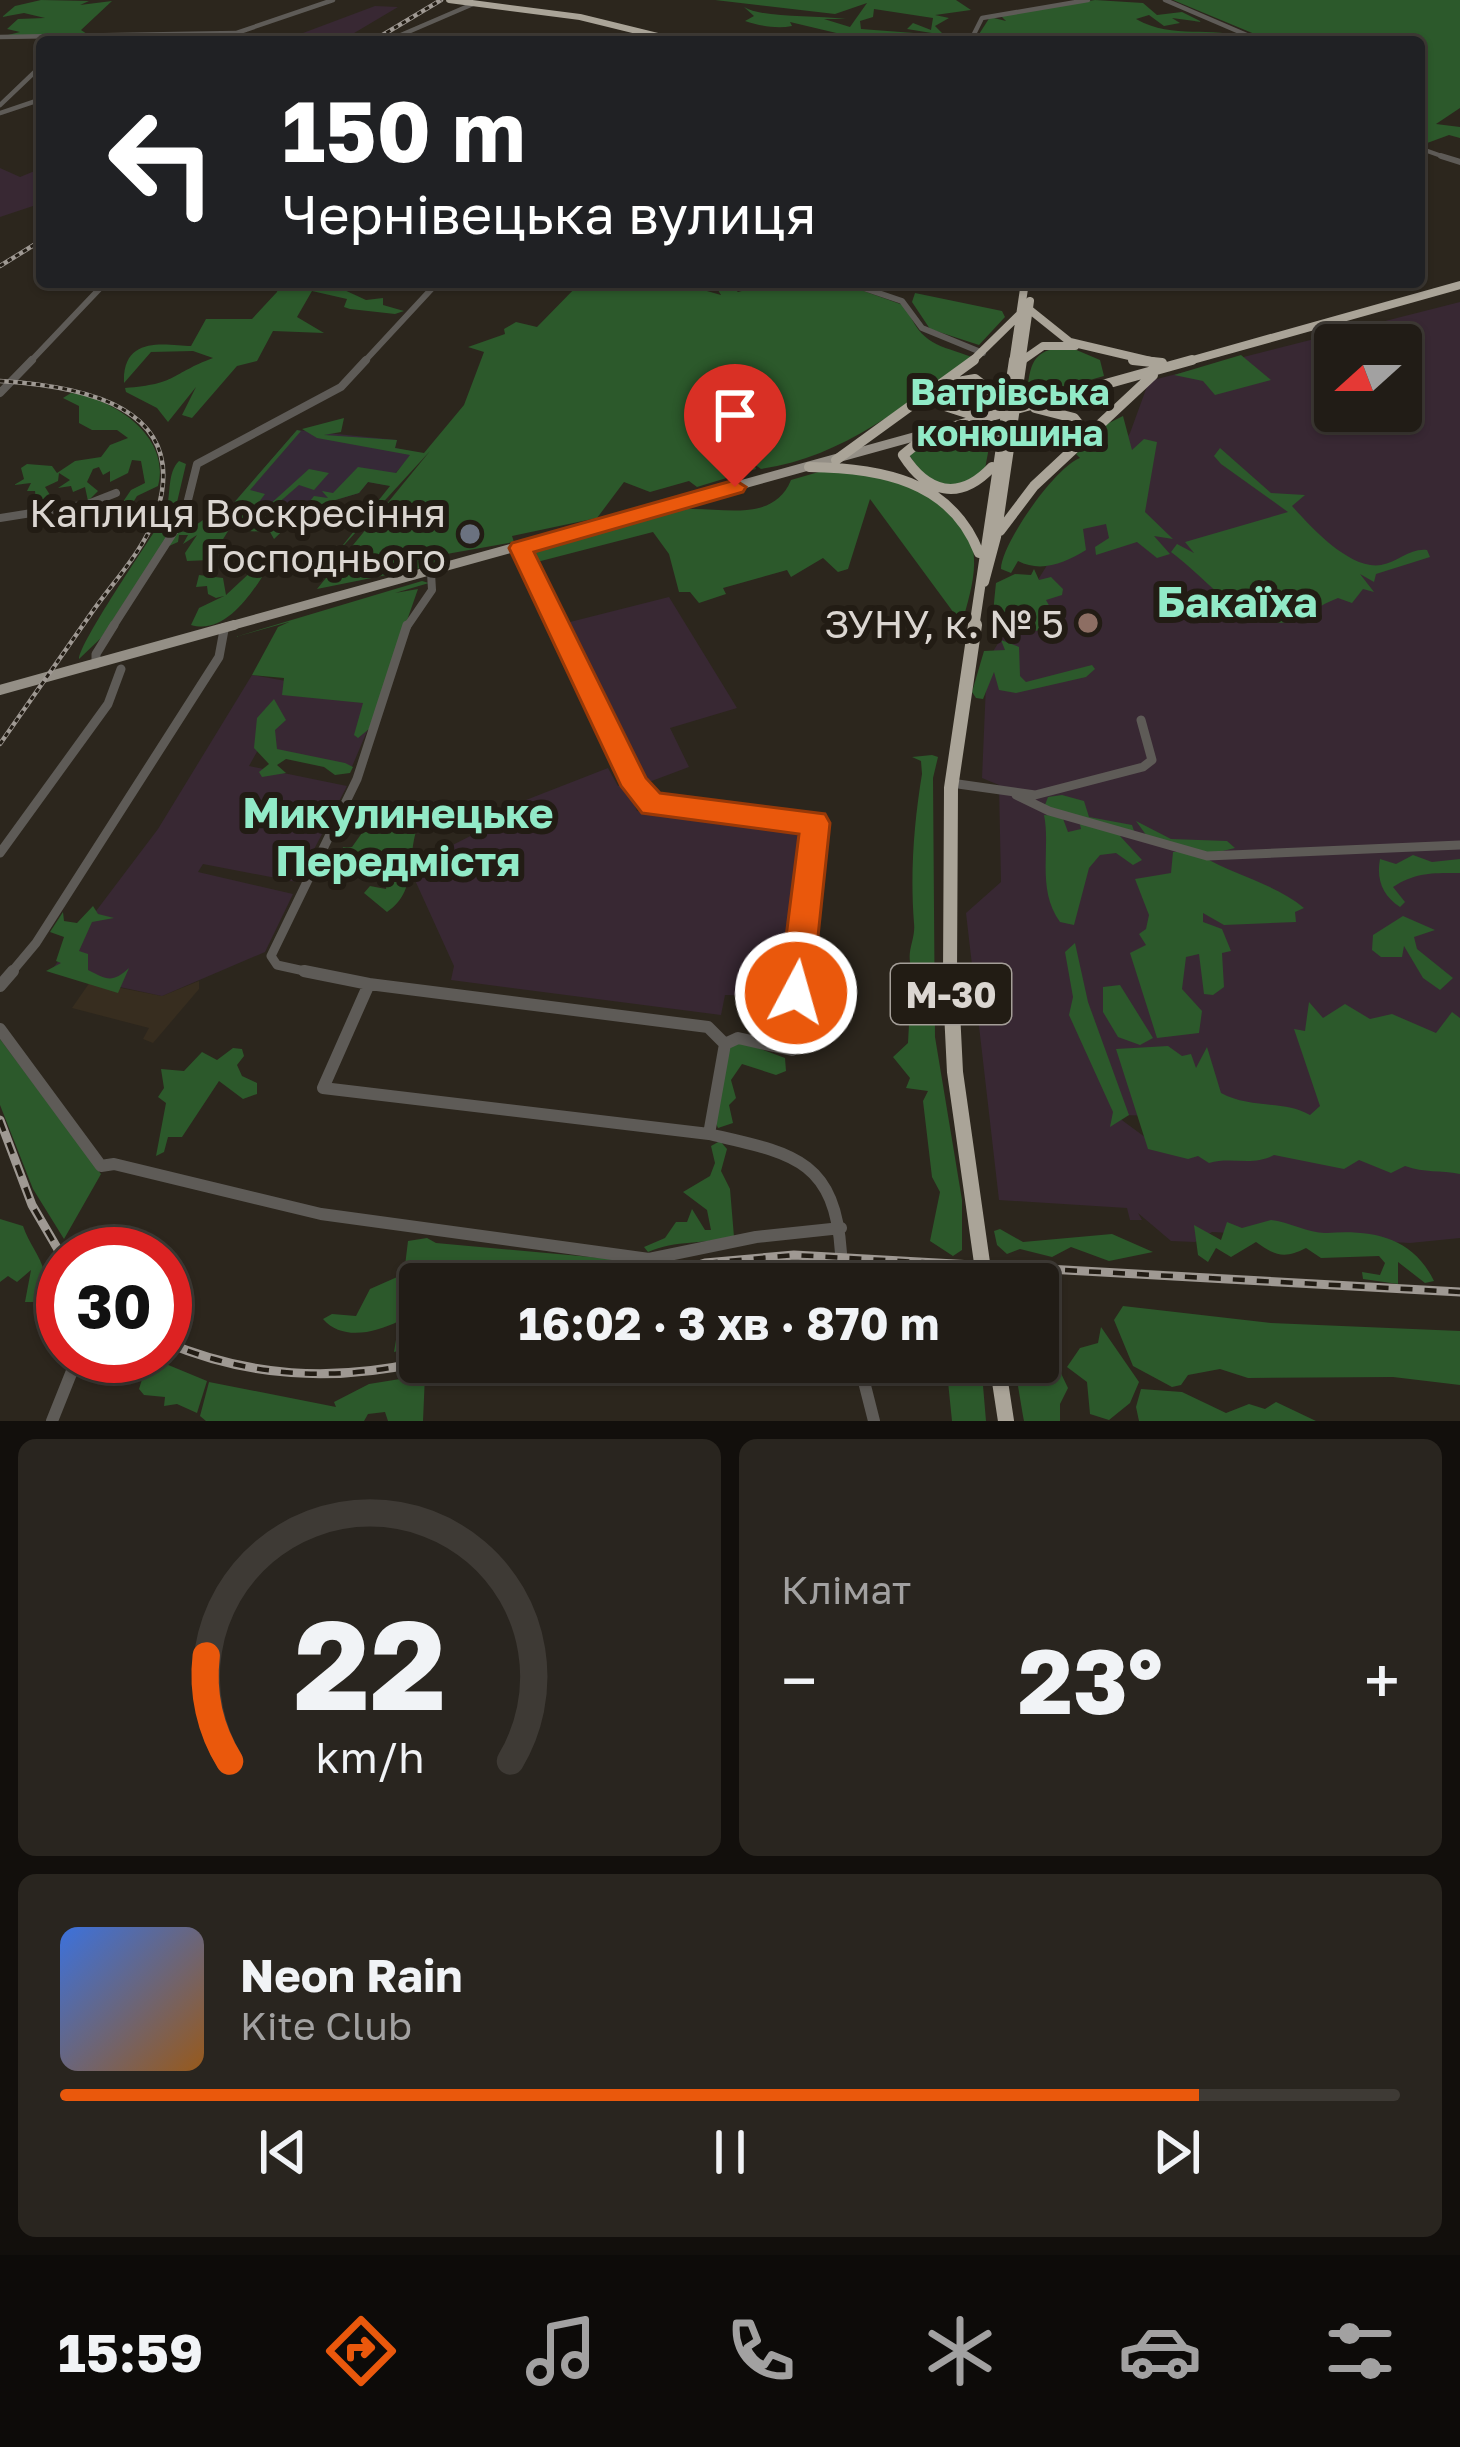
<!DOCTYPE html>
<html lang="uk">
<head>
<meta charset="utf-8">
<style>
  :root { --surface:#211c16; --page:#29251f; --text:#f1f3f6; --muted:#a2a1a1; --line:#3e3a35; --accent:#ea580c }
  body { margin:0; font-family:"Golos Text",sans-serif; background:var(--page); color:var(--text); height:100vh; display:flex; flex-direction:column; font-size:45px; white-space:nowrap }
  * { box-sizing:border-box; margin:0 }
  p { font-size:39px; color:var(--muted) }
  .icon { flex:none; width:66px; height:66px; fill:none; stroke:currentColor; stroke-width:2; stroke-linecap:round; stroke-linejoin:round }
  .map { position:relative; height:1421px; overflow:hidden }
  .details { display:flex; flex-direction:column; gap:18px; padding:18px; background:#120f0c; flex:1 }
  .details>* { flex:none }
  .top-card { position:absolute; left:36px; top:36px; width:1389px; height:252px; border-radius:12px; box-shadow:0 3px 9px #0004,0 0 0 3px var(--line); background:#202124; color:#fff; overflow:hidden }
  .needle { width:78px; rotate:249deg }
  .controls { position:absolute; left:1314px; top:324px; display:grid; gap:24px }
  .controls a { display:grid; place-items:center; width:108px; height:108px; border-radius:12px; background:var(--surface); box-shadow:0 3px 9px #0004,0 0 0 3px var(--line); font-size:60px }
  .speed { position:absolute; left:36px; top:1227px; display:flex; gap:24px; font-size:60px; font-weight:700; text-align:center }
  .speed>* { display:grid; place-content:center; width:156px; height:156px; border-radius:50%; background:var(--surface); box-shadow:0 3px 9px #0004,0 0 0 3px var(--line); line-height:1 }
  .speed .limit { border:18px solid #d22; background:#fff; color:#111 }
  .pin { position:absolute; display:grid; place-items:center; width:102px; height:102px; color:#fff; margin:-123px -51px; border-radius:50% 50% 50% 0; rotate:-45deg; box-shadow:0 0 12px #0007 }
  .pin .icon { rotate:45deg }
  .me { position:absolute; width:132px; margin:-66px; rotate:6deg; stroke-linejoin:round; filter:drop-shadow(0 0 9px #0008) }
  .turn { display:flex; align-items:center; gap:42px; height:252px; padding:0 48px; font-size:54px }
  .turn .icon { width:156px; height:156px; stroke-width:2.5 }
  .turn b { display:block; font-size:84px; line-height:102px }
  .big { font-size:90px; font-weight:700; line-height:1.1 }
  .details .card { flex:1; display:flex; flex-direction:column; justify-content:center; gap:18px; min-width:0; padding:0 42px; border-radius:18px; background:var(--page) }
  .details .dial { align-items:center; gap:0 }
  .dial svg { height:312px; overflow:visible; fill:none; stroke:var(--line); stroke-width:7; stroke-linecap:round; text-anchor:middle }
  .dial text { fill:var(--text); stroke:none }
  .song { display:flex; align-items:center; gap:36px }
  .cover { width:144px; height:144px; border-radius:18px; background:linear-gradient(135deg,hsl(220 70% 55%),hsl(30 70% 35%)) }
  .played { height:12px; border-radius:6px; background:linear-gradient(90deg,var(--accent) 85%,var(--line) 85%) }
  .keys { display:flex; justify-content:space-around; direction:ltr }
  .heat { display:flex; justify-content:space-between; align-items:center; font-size:66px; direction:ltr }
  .details .tiles { flex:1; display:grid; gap:18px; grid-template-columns:1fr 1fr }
  .card:last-child { grid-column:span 2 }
  .trip { position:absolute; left:399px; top:1263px; width:660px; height:120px; border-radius:12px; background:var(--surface); box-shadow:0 3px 9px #0004,0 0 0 3px var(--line); font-weight:700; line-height:120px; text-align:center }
  .dock { display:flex; height:192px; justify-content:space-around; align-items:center; background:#0d0b09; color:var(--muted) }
  .dock .icon { width:84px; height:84px }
  .dock .on { color:var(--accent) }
  .dock b { font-size:54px; color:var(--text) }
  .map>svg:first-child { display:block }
  .built { fill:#372d1f }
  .industrial { fill:#382833; fill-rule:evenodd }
  .education { fill:#362937 }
  .green { fill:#2c592b }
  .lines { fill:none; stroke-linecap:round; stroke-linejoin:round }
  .minor-far4 { stroke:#5e5b57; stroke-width:4.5 }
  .minor-far3 { stroke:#5e5b57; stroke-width:6 }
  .minor-far2 { stroke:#5e5b57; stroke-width:8 }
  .minor-far1 { stroke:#5e5b57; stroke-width:9 }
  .minor { stroke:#5e5b57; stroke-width:12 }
  .major-far1 { stroke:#948f86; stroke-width:9 }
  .major { stroke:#948f86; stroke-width:10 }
  .highway-far4 { stroke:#aaa498; stroke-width:6 }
  .highway-far3 { stroke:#aaa498; stroke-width:8 }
  .highway-far2 { stroke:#aaa498; stroke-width:10 }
  .highway-far1 { stroke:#aaa498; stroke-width:14 }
  .highway { stroke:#aaa498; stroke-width:16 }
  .rail-far1-casing { stroke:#9f9993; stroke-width:4.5 }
  .rail-casing { stroke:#9f9993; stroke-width:9 }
  .rail-far1 { stroke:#221c14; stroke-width:3; stroke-dasharray:4.5; stroke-linecap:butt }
  .rail { stroke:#221c14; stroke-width:4.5; stroke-dasharray:12; stroke-linecap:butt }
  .route { fill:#ea580c; stroke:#983908; stroke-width:3 }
  .worship-dot { fill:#6b7280; stroke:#221c14; stroke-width:4.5 }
  .education-dot { fill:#8d6e63; stroke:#221c14; stroke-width:4.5 }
  .labels { text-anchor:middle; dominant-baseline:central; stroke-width:12; stroke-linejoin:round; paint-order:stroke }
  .far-neighbourhood-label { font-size:36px; font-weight:bold; fill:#91eac7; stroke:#221c14 }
  .shield { fill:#221c14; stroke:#a49e98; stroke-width:3 }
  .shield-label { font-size:36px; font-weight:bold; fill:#dbd6d1 }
  .poi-label { font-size:39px; fill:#dbd6d1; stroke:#221c14; text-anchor:end }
  .neighbourhood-label { font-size:42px; font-weight:bold; fill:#91eac7; stroke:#221c14 }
</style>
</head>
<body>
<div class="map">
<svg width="1460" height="1421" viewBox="0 0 1460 1421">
  <rect width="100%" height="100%" fill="#2c261d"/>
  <path class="built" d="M199,981V989L153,1043L143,1039L149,1028L72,1008L90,982L162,996Z"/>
  <path class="industrial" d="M375,6L398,7L339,42H279Z
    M0,168L20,177L42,168V203L0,217Z
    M1460,302V1121L1115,1115L1153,1143L1460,1162V1238L1410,1243L1212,1232L1195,1242L1171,1241L1138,1213L1142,1220H1130L1127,1208L999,1200L966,913L1001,882L999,785L982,778L987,661L1130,433L1149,381ZM1335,345H1401V411H1335Z
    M669,597L737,708L670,728L689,767L649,782L570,622Z
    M252,675L381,698L351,769L258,750L249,766L347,786L297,882L203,864L198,872L293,894L265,952L162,996L50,972L158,829Z
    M608,768L618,786L626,784L637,811L806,828L804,844H799L780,996L725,995L721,1015L451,980L454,966L409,867L510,816L508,807Z"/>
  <path class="education" d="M297,430L397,440L395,448L414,452L385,485L368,482L359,493L305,509L297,518L232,505Z"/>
  <path class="green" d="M41,0L89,1L80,5L112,1L81,30L87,34L0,37L20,32L7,29L18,19L45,18L24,13L2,17L15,6Z
    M715,0H956L971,10L935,15L949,18L935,26L944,35L907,29L913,23L931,30L933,18L874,9L873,17L860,21L861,29L914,33L849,36L790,22L792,26C777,29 760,26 745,21L754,16L744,7C762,18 810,15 846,19H824L850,27L867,3L835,14Z
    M1095,0L1143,3L1157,15L1182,12L1202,22L1172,18L1180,23L1164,26L1149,15L1136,19C1175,41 1209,24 1250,39L974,42L990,17L1006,21L1001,16Z
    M1173,0H1460V108L1436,124L1460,127V138L1449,135L1419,146V42H1274Z
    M279,282H327L366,300L383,298V305L404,311L395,314L350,309L344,307L347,299L312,291L297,317L324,333L273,331L257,361L237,366L192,418L182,415L196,387L168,422L157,408L126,392L125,388C178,384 170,374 213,358L193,351L151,352L124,383C122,333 169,346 191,346L206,319H252L277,292Z
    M581,282H675L721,295L715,285L696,282H726L738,292L775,282H838L906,306C921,346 940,345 972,357C904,405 844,457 761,469L754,464L756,469L697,487L689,481L650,492L624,482L597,518L512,536L514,542L441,555L431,566L317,589L430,451L335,555L390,486L368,482L359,493L305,509L274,539L270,532L247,531L257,510L232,505L297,430L301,431L250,490L265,494L256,506L267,507L309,469L329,473L314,490L299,485L276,505L278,512L303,510L314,496L328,498L322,491L333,493L358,467L396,473L410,455L317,438L302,429L344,418L341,432L324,435L397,440L395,448L424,453L464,405L484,352L468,347L505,334L504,329L516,322L537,327Z
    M915,293L1002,311L1005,317L979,345L930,329L912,302Z
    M1067,346L1100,360L1104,376L1026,398C1031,363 1030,351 1067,346Z
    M1241,355L1271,380L1215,395L1203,381L1174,375Z
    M71,393C115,399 171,437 158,486L137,496L126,514L114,515L131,490L145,483L141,461L132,460L128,473L110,482V471L103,475L99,467L93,469L87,482L98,491L88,501L85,487L73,492L71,486L58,488L70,480L59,473L58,481L45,487L50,495L37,509L35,491H27L31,483L14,485L24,479L21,468L27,464L52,466L57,473L75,461L101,457L110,445L128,438L117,430H92L79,423V406L63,398Z
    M1123,416L1132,450L1144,439L1157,442L1145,512L1173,539L1154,536L1170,554L1157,558L1137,542L1096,555L1095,547L1109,538L1106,524L1083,529L1086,550C1065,563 1041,573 1018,561L1011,573L1001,569C1001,544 1056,466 1080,458L1076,454L1100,436L1099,428Z
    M993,426L984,474L951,487L927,482L908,453L918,444Z
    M1220,448L1271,493L1305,495L1292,506C1312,528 1350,570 1381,565C1398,562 1410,548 1427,550L1430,557L1376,574L1374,582L1360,574L1374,592L1363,589L1352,603L1338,598C1321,604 1302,619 1287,622C1244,630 1208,579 1171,552L1177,544L1194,553L1185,542L1288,512L1221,464L1214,456Z
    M179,461L186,464L170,532L101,638L79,659C79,643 147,544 163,518C173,500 165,475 179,461Z
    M829,469C880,471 974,493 974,560C975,580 967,604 962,624L870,499L848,569L838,572L823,558L791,577L787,570L723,588L726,594L699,603L690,592H679L669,554L653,532L537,562L535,552C581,538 626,524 672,511C709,502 771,529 791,480Z
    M220,508L248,517L230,528L210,560L187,561L185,553L197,535L183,544L188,535H179L178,542L169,546L177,531L186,532Z
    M276,546L280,551C261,575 233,637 191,625L199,608L224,596L216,598L208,594L207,586L196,587L199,575L223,578L226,595L255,568L267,548Z
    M1034,569L1039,580L1051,577L1063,589L1062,595L1046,600L1057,620L1052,628C992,637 989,649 996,583L1015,574L1031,575Z
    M422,581L429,583L395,593L418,589L369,729L358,738L354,735L363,703L282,695L284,678L252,675L278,627L289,622L235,637Z
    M1001,640L1019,647L1020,676L1026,682L1092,665L1095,669L1086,677L1016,693L999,690L994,672L983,699L976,698L972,692L984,651L1005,650Z
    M274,699L286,720L275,730L277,749L345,763L353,767L350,773L335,775L324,767L286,759L277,765L286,773L262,777L259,772L269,764L254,748L257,718Z
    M932,755L938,757L933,778L935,1037L962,1200V1250L953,1256L930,1241L940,1192L932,1177L923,1101L928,1091L906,1088L910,1078L893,1057L908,1043L912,969C905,952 916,940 914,923C910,873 914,822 922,774L921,761L912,757Z
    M1062,795L1084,801L1089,817L1132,825L1135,834L1120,836L1142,860L1133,865L1116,853L1100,855L1089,868L1074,925L1060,922C1036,889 1051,848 1044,815L1062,816L1068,832L1081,829L1079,820L1045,805L1048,797Z
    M407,808L423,816C403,847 422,889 387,912L364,893L370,886L386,889L388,867L342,852L343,847H352L374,816L392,818Z
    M1136,821L1171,839L1227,841L1235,848L1202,856C1233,875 1276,884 1304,908L1295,912L1296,922L1224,925L1203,913V922L1222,929L1231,951L1222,953L1224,987L1213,995L1204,994L1199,954L1186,957L1182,989L1202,1011L1199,1033L1157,1038L1130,953L1146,945L1139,934L1146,929L1149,915L1135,879L1171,873L1173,852H1189L1149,839Z
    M1413,855L1432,862L1460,859V873C1433,873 1416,872 1393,887L1405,902L1400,907C1383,896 1376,880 1380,859L1396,864Z
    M93,906L98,914L114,918L92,922L79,951L88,954V970C106,979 112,984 129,968L118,993L46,971L61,963L56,961L64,937L50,932L63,912L64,921L77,923Z
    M1403,916L1435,930L1414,937L1417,949L1453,978L1440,990L1423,978L1404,946L1402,957H1381L1372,950L1373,935Z
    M1075,943L1088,1002L1129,1115L1110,1127L1113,1112L1069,1015L1073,997L1065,952Z
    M1120,985L1153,1038L1140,1045L1118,1037L1103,1012V987Z
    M1309,1002L1323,1018L1345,1004L1370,1019L1392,1014L1436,1033L1452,1012L1460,1018V1174C1440,1170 1425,1173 1405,1166L1391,1173L1359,1160L1344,1169L1274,1155C1252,1167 1232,1156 1209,1163L1198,1156L1188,1159L1148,1149L1116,1049L1168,1046L1182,1056L1191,1054L1196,1068L1207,1047L1221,1093C1250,1109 1285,1100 1310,1115L1320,1106L1294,1029L1305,1031Z
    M0,1039L101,1174L64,1239L33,1189L0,1105Z
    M742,1042L785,1058L786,1071L776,1075L742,1064L731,1080L736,1098L729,1105L733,1123L718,1128L714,1119L727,1046Z
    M233,1048L242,1049L244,1056L237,1065L242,1076L257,1083V1094L243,1099L219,1081L182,1137H168L164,1152L156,1156L166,1103L158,1097L164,1088L161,1069L184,1071L202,1052L217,1060Z
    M720,1141L727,1149L721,1171L730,1189L734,1237C705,1244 675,1240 648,1252L644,1247L665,1238L676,1222H687L692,1209L705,1230H711L707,1210L683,1192L710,1176L715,1163L711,1146Z
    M0,1219L23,1226C31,1250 51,1266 44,1293L34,1302H25L31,1270L17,1282L8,1276L0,1282Z
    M1271,1220C1289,1222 1311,1234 1327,1233C1371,1230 1412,1236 1434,1281L1425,1283L1398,1262V1284L1363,1279L1362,1272L1380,1275L1385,1263L1379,1256L1321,1258L1306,1248C1285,1259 1275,1256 1256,1242L1231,1257L1216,1248L1208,1262L1198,1255L1194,1225L1221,1240L1227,1222L1242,1228Z
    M1000,1229L1023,1242L1112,1234L1153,1252L1109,1261L1071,1247L1052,1257L1020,1249L1007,1254L997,1245L994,1231Z
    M427,1238L436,1243L635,1261L599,1284H420V1345L394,1352L399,1321C375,1333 342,1341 323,1319L332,1314L356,1316L370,1289L404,1274L408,1241Z
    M1038,1296L1061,1304L1056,1363L1068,1388L1060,1404V1421H1024L1023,1416L1014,1362H1038Z
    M1123,1306L1271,1323L1460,1331V1385L1393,1377L1248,1378L1220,1369L1188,1375L1181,1385L1172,1387L1133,1366L1114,1320Z
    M1101,1327L1139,1382L1130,1403L1109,1420L1090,1414L1087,1382L1067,1367L1080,1348L1098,1343Z
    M149,1357L207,1381L197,1413L177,1404L164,1406L165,1397L144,1395L139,1389Z
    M946,1362H981L986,1421H952Z
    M425,1375L423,1421H388L385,1412L368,1414L364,1421H206L200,1416L209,1382L336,1407L334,1402L369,1384Z
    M1141,1389L1182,1392L1226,1413L1249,1404L1265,1409L1276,1402L1316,1421H1139L1136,1407Z"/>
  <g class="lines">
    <path class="minor-far4" d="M1165,0L1263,42
      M0,37L236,33
      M387,41L473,4
      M210,42L333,0
      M970,42L982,18L1088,0
      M0,105L42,65
      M0,113L42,99
      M1419,148L1450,159"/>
    <path class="minor-far3" d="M1441,156L1460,162
      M846,282L902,301L922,328L983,353
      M29,363L106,282
      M363,363L438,282"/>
    <path class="minor-far2" d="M0,393L32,360
      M0,518L88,504L116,493
      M521,548L559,628
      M112,628L184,516L197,464L341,387L366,360
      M406,628L432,590L431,573"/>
    <path class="minor-far1" d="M558,625L635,786L653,804L815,823L800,974
      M96,664V654L114,625
      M951,783L1035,795L1143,767L1152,760L1141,720
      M1016,795L1049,811L1207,856L1460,845
      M0,853L108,704L121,669
      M10,974L36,943L219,657L224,630
      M318,974L277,965L271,956L357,779L407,625"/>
    <path class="minor" d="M304,971L369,984
      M800,971L792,1050L738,1038L725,1044L709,1134C791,1153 835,1158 841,1253
      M0,986L13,971
      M0,1029L101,1166L114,1164L321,1214L649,1259L756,1237L841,1228
      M709,1134L323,1088L369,984L708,1027L725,1044
      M841,1263L843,1284
      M859,1362L874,1421
      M52,1421L78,1356"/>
    <path class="major-far1" d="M223,628L928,433"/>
    <path class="major" d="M0,690L234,625"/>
    <path class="highway-far4" d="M449,0L580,17L682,42"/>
    <path class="highway-far3" d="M1030,310L1070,342L1159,363
      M1023,360L1043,346H1075
      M970,363L1019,315
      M1013,363L1025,282
      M1021,363L1030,301
      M1182,363L1460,285"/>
    <path class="highway-far2" d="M1133,360L1162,363
      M976,416L945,406L940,395L952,383L975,379L1004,401
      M1013,423L1042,444L1077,436L1081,427L1074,418L1035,408
      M836,460L974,360
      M809,467C880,468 951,480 979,553
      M992,467C959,502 927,493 903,455L930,433L1192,360
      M1000,531L1034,486L1153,375
      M984,582L996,537L1022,360
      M974,628L1014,360"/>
    <path class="highway-far1" d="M950,974L951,788L975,625"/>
    <path class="highway" d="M950,971L955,1072L985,1284
      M997,1362L1006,1421"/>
    <g class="rail-far1-casing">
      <path id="rail-far1" d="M371,42L441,0
        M0,266L42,240
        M0,381C81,386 193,406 156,515C143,552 112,583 90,615C60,658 30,701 0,744"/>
    </g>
    <g class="rail-casing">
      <path id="rail" d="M0,1120L32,1205L63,1258
        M637,1284L705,1263L794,1255L1460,1292
        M165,1342C249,1377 332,1382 421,1362"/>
    </g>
    <use href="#rail-far1" class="rail-far1"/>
    <use href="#rail" class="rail"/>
  </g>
  <path class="route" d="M735,480L746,487L743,492L534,552L646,778L660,793L825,814L830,823L812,993L807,1004L796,1009L784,1004L779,993L799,834L642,813L621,786L509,548L512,543Z"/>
  <circle class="worship-dot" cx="470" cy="534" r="12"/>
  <circle class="education-dot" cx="1088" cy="623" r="12"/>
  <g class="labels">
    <g class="far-neighbourhood-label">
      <text x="1010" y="391">Ватрівська<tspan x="1010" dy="41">конюшина</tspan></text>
    </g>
    <rect class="shield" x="891" y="964" width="120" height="60" rx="9"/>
    <g class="shield-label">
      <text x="951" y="994">М-30</text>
    </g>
    <g class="poi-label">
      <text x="446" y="512">Каплиця Воскресіння<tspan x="446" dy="45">Господнього</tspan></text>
      <text x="1064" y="623">ЗУНУ, к. № 5</text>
    </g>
    <g class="neighbourhood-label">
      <text x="1237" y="601">Бакаїха</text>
      <text x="398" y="812">Микулинецьке<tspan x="398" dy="48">Передмістя</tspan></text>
    </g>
  </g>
</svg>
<div class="controls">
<a><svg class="needle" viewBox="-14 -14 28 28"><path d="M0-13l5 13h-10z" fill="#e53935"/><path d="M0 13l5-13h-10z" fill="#a2a1a1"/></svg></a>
</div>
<div class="speed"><div class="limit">30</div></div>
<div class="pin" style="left:735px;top:487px;background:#d93025"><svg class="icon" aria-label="arrive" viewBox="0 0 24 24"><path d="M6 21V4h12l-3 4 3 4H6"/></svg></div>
<svg class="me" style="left:796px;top:993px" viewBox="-20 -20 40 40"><circle r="17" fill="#ea580c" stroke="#fff" stroke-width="3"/><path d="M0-11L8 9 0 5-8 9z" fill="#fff"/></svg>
<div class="trip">16:02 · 3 хв · 870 m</div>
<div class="top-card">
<div class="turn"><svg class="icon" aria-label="left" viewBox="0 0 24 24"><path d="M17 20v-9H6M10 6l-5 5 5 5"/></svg><div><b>150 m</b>Чернівецька вулиця</div></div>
</div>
</div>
<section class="details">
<div class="tiles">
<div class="card dial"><svg viewBox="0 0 100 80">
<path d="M14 69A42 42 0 1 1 86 69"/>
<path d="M14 69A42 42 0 0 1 8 42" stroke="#ea580c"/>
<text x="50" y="56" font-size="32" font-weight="700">22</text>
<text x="50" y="72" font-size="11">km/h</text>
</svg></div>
<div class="card"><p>Клімат</p>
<div class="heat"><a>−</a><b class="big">23°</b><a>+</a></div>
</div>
<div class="card">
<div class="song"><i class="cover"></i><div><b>Neon Rain</b><p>Kite Club</p></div></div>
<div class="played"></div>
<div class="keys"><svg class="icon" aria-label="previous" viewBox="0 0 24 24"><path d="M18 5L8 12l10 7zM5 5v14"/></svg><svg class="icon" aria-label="pause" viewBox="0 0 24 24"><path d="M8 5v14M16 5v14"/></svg><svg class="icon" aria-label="next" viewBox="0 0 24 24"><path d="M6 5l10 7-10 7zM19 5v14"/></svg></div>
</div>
</div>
</section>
<nav class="dock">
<b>15:59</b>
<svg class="icon on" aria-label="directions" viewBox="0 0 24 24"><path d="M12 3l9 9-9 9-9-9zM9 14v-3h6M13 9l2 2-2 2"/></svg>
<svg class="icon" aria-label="music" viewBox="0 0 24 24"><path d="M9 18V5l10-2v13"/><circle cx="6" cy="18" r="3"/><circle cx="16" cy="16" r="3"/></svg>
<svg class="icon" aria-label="phone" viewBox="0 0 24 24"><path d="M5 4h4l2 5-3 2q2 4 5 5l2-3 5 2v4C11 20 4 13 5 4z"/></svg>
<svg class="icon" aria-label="climate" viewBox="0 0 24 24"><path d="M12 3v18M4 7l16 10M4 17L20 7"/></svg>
<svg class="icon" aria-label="car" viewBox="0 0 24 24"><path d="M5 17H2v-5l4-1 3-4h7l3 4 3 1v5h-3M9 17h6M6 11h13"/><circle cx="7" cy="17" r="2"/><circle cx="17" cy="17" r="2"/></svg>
<svg class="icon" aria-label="filters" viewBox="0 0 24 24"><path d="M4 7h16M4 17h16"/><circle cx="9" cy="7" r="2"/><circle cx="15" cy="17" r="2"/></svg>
</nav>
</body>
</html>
